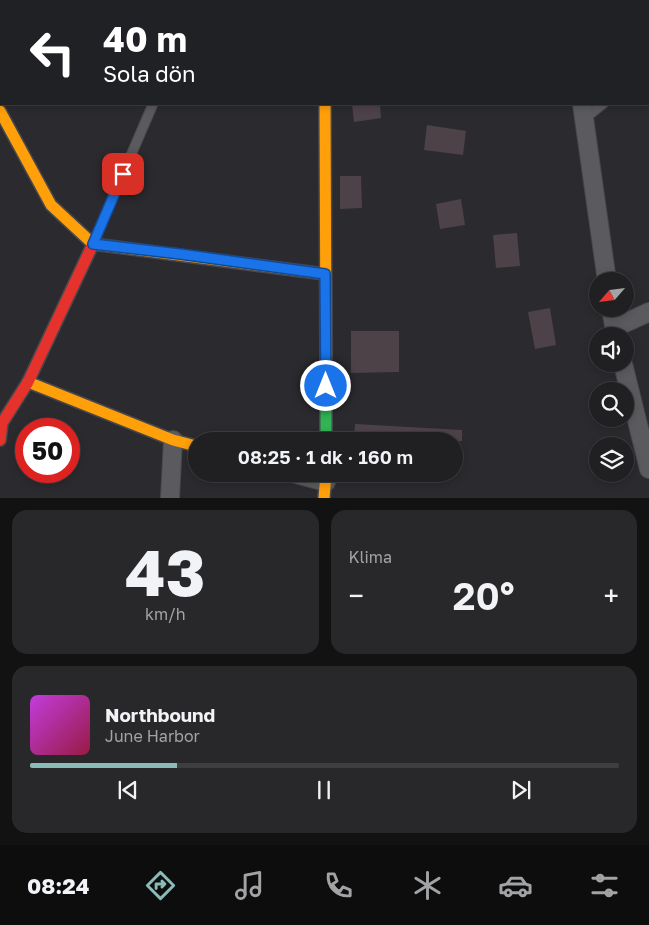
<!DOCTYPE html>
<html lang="tr">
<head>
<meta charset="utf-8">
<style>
  :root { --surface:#202022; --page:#28282a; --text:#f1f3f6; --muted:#a2a3a5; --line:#3d3e40; --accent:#8bbbb9 }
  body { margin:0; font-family:"Golos Text",sans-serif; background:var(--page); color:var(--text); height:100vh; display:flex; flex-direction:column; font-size:19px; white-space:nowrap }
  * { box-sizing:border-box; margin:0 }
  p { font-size:16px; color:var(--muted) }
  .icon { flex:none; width:28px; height:28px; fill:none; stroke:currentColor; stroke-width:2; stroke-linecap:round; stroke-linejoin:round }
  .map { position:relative; height:498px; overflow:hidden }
  .drawer { display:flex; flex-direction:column; gap:12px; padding:12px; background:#121213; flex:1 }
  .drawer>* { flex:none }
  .hud { position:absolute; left:0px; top:0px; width:650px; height:105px; box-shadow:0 2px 8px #0003,0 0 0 1px var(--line); background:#202124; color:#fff; overflow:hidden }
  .needle { width:32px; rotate:242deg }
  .buttons { position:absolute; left:589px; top:272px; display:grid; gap:10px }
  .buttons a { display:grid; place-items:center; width:45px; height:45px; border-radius:50%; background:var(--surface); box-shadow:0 2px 8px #0003,0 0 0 1px var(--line); font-size:25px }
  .speed { position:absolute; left:15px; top:418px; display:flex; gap:10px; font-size:25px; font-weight:700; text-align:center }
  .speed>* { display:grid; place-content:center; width:65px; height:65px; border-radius:50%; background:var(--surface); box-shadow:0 2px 8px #0003,0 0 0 1px var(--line); line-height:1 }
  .speed .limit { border:8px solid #d22; background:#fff; color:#111 }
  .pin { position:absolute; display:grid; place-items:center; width:42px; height:42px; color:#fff; margin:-21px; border-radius:10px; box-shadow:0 2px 8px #0006 }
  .me { position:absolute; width:55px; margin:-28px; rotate:0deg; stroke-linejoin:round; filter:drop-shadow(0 0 4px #0008) }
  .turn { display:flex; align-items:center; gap:18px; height:105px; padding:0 20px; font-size:22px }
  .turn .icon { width:65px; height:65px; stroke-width:2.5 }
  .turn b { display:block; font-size:35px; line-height:42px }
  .big { font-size:38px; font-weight:600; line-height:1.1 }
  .drawer .card { flex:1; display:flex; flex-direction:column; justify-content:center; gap:8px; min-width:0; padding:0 18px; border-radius:15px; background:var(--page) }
  .drawer .dial { align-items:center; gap:0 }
  .dial b { font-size:65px; line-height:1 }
  .song { display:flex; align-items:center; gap:15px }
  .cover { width:60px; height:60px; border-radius:8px; background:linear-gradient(135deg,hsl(290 70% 55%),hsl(340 70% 35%)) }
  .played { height:5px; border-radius:2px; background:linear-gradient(90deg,var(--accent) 25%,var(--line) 25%) }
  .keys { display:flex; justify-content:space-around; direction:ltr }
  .heat { display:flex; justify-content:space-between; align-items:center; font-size:28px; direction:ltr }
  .drawer .tiles { flex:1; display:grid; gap:12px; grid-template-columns:1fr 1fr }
  .card:last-child { grid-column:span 2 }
  .trip { position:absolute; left:188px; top:432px; width:275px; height:50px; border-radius:25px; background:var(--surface); box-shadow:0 2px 8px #0003,0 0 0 1px var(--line); font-weight:600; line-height:50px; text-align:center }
  .tab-bar { display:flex; height:80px; justify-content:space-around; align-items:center; background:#0d0d0e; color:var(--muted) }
  .tab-bar .icon { width:35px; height:35px }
  .tab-bar .current { color:var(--accent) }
  .tab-bar b { font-size:22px; color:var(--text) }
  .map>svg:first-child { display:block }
  .building { fill:#4e4249 }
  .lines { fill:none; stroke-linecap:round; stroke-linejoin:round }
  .lane-casing { stroke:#49484c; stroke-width:11 }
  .street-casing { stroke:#49484c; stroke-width:20 }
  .fast-casing { stroke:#49484c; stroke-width:14 }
  .slow-casing { stroke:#49484c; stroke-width:14 }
  .jam-casing { stroke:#49484c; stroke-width:14 }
  .lane { stroke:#5b5a5e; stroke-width:9 }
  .street { stroke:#5b5a5e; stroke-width:18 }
  .fast { stroke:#30b455; stroke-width:11 }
  .slow { stroke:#ff9f0a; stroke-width:11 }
  .jam { stroke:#e5322d; stroke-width:11 }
  .route-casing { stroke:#114b97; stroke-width:12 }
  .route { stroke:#1a73e8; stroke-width:9 }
</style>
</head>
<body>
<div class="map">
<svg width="649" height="498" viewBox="0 0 649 498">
  <rect width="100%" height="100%" fill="#2b2a2e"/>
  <path class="building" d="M352,104H380L381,118L354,122Z
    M427,125L466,131L463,155L424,150Z
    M340,176H361L362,208L340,209Z
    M461,199L465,225L440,229L436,204Z
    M517,233L520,266L496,268L493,235Z
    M550,308L556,345L535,349L528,312Z
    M351,331H399V372L351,373Z
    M355,424L462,430V441H354Z"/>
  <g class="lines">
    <g class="lane-casing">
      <path id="lane" d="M584,119L603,104
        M94,241L153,104"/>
    </g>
    <g class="street-casing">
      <path id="street" d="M430,0L431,1
        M570,0V1
        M57,1V0
        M0,61L1,60
        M582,104L607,281
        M611,309L616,336
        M614,328L649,312
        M623,364L649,469
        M296,474L326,482
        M170,498L173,440"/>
    </g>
    <g class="fast-casing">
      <path id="fast" d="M326,355V441"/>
    </g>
    <g class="slow-casing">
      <path id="slow" d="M323,0V1
        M325,104L326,355
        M0,111L51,205L93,244L325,274
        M28,382L173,440L196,446
        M324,498L326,474"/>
    </g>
    <g class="jam-casing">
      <path id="jam" d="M0,440L2,423L28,382L93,244"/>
    </g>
    <use href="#lane" class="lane"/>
    <use href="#street" class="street"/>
    <use href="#fast" class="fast"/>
    <use href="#slow" class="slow"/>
    <use href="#jam" class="jam"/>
  </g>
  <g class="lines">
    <g class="route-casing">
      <path id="route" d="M123,174L93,244L180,254L325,274L326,386"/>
    </g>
    <use href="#route" class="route"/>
  </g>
</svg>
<div class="buttons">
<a><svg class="needle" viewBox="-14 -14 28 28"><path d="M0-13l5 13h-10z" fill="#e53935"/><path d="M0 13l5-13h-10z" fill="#a2a3a5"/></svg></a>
<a><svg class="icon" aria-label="sound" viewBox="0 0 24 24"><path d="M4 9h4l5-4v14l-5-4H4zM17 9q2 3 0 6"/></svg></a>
<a><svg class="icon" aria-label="search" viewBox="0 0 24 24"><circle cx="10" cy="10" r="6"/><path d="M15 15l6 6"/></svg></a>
<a><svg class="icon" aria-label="layers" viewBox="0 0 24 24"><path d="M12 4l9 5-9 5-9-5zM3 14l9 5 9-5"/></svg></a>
</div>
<div class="speed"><div class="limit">50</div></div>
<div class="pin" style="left:123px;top:174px;background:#d93025"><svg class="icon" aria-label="arrive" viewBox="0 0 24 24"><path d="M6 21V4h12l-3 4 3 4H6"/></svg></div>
<svg class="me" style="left:326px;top:386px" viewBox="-20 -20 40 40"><circle r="17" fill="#1a73e8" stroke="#fff" stroke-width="3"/><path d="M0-11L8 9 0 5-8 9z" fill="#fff"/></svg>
<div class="trip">08:25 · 1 dk · 160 m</div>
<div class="hud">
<div class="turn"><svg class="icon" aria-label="left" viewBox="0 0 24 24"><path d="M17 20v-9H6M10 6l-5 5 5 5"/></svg><div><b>40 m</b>Sola dön</div></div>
</div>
</div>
<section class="drawer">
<div class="tiles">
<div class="card dial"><b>43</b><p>km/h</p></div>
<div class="card"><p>Klima</p>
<div class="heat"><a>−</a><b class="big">20°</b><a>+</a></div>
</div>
<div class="card">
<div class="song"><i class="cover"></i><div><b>Northbound</b><p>June Harbor</p></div></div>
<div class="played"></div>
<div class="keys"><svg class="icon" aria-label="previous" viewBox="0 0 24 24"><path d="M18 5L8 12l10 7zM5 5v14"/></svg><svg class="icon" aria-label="pause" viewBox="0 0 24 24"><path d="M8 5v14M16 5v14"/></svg><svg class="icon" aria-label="next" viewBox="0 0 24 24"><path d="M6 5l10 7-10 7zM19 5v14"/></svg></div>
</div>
</div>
</section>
<nav class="tab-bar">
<b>08:24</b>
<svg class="icon current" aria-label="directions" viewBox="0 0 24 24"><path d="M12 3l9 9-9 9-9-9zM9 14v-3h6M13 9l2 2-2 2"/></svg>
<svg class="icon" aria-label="music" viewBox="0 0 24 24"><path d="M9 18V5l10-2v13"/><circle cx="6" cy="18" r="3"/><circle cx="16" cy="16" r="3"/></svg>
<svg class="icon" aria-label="phone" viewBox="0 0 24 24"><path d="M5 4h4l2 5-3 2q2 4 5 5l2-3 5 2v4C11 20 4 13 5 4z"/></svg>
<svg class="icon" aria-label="climate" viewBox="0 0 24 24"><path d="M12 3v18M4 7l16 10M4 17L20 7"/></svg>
<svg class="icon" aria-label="car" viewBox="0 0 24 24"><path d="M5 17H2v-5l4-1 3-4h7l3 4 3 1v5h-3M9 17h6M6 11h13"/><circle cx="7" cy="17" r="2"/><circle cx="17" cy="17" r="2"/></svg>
<svg class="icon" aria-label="filters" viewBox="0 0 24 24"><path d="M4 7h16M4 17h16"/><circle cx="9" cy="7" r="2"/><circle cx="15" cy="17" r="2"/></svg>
</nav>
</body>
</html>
